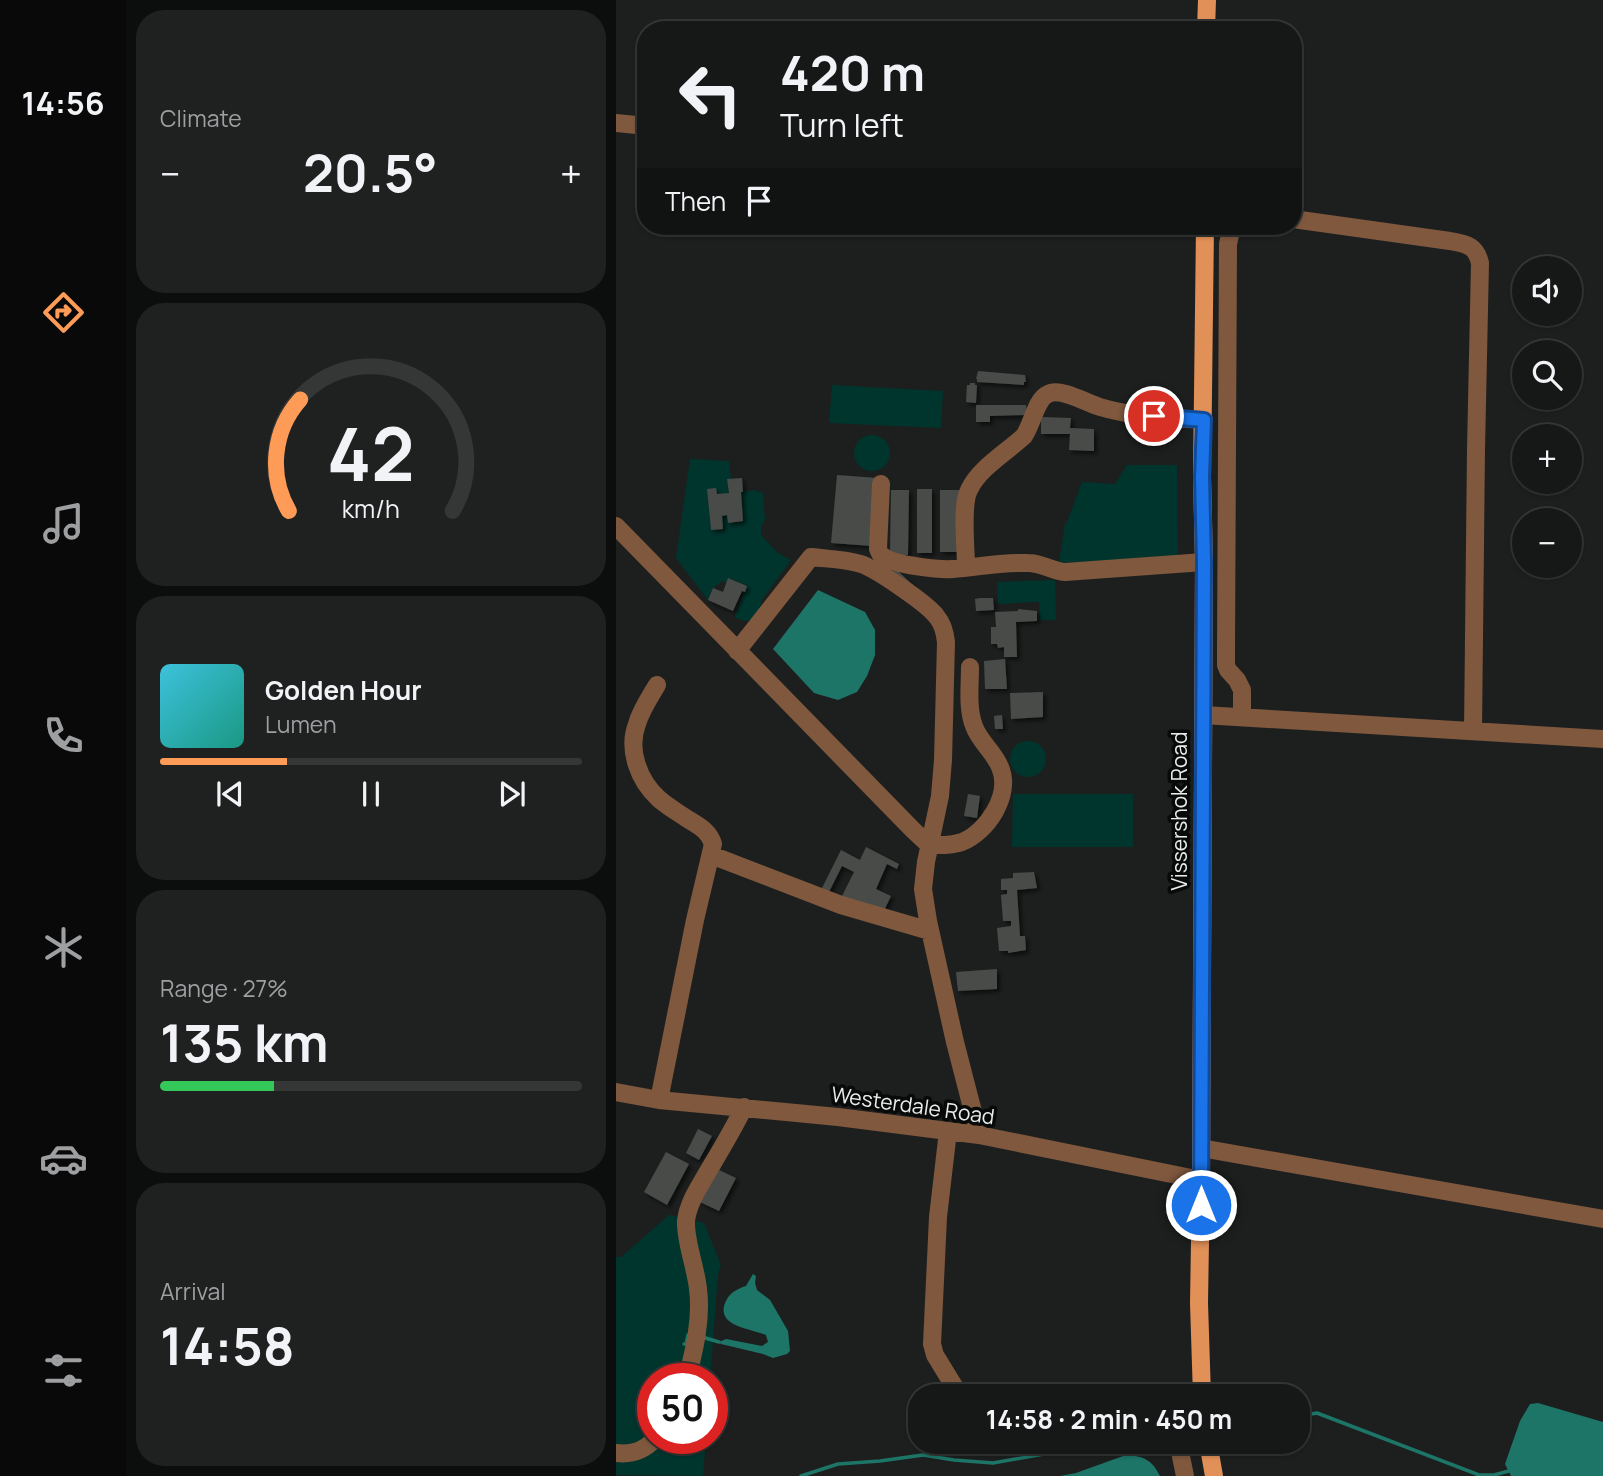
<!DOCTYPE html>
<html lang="en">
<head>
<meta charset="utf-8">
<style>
  :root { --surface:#161717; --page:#1f2020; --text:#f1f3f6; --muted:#9e9fa1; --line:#353636; --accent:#fe9c57 }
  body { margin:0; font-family:Manrope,sans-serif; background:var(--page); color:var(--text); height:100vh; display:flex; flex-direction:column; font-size:26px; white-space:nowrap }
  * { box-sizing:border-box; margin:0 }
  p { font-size:23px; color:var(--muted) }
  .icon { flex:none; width:38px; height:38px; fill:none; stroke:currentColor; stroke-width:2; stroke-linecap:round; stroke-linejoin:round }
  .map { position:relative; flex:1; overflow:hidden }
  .sheet { display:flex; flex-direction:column; gap:10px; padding:10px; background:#0c0d0d; width:490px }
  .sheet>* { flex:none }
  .banner { position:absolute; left:21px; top:21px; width:665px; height:214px; border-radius:28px; box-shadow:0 2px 5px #0004,0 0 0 2px var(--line); background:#161717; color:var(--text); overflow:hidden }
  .fabs { position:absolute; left:896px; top:256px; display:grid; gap:14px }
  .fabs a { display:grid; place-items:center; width:70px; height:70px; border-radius:50%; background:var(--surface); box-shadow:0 2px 5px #0004,0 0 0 2px var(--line); font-size:35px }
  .speed { position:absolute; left:21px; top:1363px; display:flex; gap:14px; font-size:35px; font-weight:700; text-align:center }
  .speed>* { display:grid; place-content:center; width:91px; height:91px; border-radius:50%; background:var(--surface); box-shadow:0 2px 5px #0004,0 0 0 2px var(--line); line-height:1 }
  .speed .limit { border:10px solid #d22; background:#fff; color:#111 }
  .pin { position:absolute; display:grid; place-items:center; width:60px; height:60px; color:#fff; margin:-30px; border:4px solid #fff; border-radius:50%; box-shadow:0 2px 7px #0007 }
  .me { position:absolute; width:77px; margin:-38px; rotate:0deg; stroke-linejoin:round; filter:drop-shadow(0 0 5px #0008) }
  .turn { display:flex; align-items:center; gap:24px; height:147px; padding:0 28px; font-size:32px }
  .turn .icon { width:91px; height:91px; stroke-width:2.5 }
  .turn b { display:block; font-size:49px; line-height:60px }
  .then { display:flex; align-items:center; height:66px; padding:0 28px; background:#0003; gap:14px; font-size:26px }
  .big { font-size:52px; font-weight:700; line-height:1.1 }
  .sheet .widget { flex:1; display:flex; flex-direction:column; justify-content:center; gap:10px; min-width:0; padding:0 24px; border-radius:28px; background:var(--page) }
  .sheet .dial { align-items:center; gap:0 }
  .dial svg { height:182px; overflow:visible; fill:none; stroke:var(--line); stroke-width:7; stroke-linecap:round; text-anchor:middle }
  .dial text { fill:var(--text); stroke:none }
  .song { display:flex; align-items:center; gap:21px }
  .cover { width:84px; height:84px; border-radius:10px; background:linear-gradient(135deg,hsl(190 70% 55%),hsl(170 70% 35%)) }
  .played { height:7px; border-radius:4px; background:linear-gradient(90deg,var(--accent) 30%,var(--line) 30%) }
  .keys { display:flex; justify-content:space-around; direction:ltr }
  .heat { display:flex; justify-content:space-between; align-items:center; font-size:38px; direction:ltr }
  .charge { height:10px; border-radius:5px; background:linear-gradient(90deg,#34c759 27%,var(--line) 0) }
  .trip { position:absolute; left:292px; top:1384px; width:402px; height:70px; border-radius:28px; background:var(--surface); box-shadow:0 2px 5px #0004,0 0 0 2px var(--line); font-weight:700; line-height:70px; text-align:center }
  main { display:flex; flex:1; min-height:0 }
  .tabs { display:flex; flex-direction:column; width:126px; justify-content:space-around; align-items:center; background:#090909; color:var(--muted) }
  .tabs .icon { width:49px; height:49px }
  .tabs .current { color:var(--accent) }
  .tabs b { font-size:32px; color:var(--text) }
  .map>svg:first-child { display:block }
  .green { fill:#00352d }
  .water { fill:#1d7568 }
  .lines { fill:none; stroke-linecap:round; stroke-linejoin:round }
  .stream { stroke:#1d7568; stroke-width:3.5 }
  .building { fill:#484b4a; filter:url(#shadow) }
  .minor { stroke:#7f583e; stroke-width:18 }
  .major { stroke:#e19058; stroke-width:18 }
  .route-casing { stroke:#114b97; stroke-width:18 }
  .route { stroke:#1a73e8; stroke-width:12 }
  .labels { text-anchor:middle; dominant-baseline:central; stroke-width:7; stroke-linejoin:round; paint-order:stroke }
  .street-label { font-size:21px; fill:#eaebeb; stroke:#080909 }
</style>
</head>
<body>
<main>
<nav class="tabs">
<b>14:56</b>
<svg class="icon current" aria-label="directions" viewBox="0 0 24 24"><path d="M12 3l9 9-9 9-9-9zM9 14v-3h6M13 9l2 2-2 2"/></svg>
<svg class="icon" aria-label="music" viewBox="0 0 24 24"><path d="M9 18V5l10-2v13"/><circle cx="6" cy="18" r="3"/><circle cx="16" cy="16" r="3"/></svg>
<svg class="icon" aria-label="phone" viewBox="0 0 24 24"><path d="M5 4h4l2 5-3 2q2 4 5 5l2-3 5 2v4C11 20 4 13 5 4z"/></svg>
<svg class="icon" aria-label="climate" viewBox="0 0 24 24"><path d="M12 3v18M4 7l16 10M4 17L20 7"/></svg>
<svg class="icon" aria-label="car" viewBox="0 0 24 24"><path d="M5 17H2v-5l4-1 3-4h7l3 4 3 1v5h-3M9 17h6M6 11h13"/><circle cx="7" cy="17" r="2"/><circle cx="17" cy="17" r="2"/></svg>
<svg class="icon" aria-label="filters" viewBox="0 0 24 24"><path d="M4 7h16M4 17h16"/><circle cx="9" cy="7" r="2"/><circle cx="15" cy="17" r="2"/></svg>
</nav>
<section class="sheet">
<div class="widget"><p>Climate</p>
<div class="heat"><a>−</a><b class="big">20.5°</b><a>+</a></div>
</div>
<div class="widget dial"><svg viewBox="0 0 100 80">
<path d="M14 69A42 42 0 1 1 86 69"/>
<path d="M14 69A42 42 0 0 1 19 20" stroke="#fe9c57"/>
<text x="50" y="56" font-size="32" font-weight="700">42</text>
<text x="50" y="72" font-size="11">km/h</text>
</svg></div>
<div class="widget">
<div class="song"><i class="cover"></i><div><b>Golden Hour</b><p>Lumen</p></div></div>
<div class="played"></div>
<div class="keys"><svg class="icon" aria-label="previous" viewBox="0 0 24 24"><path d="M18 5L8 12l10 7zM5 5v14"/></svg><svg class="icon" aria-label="pause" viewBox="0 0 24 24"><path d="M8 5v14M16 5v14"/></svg><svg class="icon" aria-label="next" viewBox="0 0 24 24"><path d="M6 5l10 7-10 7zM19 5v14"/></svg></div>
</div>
<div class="widget"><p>Range · 27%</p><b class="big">135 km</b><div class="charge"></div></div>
<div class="widget"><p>Arrival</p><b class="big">14:58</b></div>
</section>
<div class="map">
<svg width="987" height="1476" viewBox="0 0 987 1476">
  <defs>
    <filter id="shadow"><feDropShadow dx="3" dy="3" stdDeviation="2" flood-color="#0009"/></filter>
  </defs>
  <rect width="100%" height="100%" fill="#1d1f1f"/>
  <path class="green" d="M216,385L327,391L325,428L213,423Z
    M238 453a18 18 0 1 1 36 0a18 18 0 1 1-36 0Z
    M74,459L113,461L115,479H111L113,493L101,494L91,490L95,530L107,529L106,516L111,515L112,523L127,521L125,492L138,490L147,493L149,520L145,527V535L162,553L175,560L145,601L146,609L138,620L129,621L120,618L119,615L131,586L113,578L111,583L106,581L97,588L92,600L60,558Z
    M511,465H561L562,558L443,563L449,523L451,522L466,482L499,484Z
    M439,580L440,620H424L423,602L382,604L381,582Z
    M394 759a18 18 0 1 1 36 0a18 18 0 1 1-36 0Z
    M397,794H517V847H396Z
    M53,1215L88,1223L105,1265L102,1274L94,1379H37V1438L90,1439L87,1476L0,1475V1257H5Z"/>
  <path class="water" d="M202,590L249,612L259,630V655L251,676L241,692L222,700L198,693L157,649Z
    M137,1274L140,1276L139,1283L141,1290L154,1300L172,1331L174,1351L171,1354L157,1358L147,1354L105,1344L103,1342L110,1339L146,1346L152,1342L150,1335C134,1328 96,1326 111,1299C115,1292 123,1288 130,1286Z
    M922,1403L987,1422V1476H895L889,1464L904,1421L914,1404Z
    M510,1455C528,1456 536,1460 544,1476H444L460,1473Z"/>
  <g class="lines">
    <path class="stream" d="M86,1337L103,1342
      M68,1344H70L72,1335
      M596,1392L630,1396
      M545,1396L552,1391L571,1384
      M682,1413L689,1415L701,1413L863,1475H878L893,1471
      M185,1476L222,1464L264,1461L307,1455L338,1460L377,1463L473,1446L479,1442"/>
  </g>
  <path class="building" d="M362,371L409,375L410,382H408V385L361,382V379H360Z
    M354,383H359V385H361L360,403L350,402L351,385H354Z
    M360,405H410L411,412L410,415L374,416V422H360Z
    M425,417L455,418L454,428L478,429V451L453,450L454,434H425Z
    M221,475L262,478L256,546L215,543Z
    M126,478L127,492H125L127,521L112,523L111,515L106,516L107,529L95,530L91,489L100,488L101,494L113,493L111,479Z
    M301,489H316V553H301Z
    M275,490H293L292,555H274Z
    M324,490H343L344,552H324Z
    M279,568L301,589L274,574Z
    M112,578L131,586L129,592L126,591L117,611L92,600L97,588L107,592Z
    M364,598H377L378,610L360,611L359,599Z
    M402,609L421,611V621L400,622L401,657H388V647L382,648L381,644H375V627H380L379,612L402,611Z
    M389,659L391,689H369L368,661Z
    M427,692V717L395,719L394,693Z
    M386,715L387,729H379L378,716Z
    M352,794L364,796L361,818L348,816Z
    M250,847L283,864L281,869L271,864L260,889L275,896L266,915L225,898L238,872L226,866L211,896L204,892L225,850L244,860Z
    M418,872L421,888L401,890L404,936H409L410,950L392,953V951H383L381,928L395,926V921H387L385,895L391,894V890H385V879L397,878V873Z
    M381,969V989L342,991L340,972Z
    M82,1129L96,1136L83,1160L70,1153Z
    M50,1152L73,1164L51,1205L28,1192Z
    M101,1169L120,1178L103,1211L84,1202Z"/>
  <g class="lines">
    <path class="minor" d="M0,123L30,126
      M677,219L834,241C850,244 860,245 864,263L860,449L857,731
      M616,226L612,244L610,652V665L612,670L621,680L626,690V717
      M265,484L262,549C264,553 263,554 268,557C279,565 323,570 337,569C362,567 386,562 412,563C426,563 436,571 449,572L588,562
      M0,526L297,830L313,845C324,845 335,846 346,842C371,832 396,795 384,767C378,752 363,741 358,726C351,708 354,686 354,667
      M350,567C350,548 345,505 353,490C363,468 391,452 408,436C416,425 420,399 432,394C444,387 471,403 484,407C517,417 554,418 588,420
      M121,651L195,557C212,559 229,559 245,564C260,569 312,604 321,617C327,624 329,633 330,642L327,760L324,796L310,862L307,889L312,921L339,1042L363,1135
      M41,685C34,697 25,710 21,724C11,750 23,781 43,799C51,806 61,812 70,818C81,825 93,830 97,844L79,920L43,1100
      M587,715L987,739
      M95,855L225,905L314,931
      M0,1092L43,1100L222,1117L363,1135L585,1180
      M332,1131L322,1217L316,1344L319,1355L344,1396
      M585,1148L987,1219
      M71,1379C78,1351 86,1319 82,1289C80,1268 69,1241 70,1221C72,1202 85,1184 94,1168C106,1148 118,1128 128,1107
      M562,1442L569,1476
      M0,1453C16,1455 28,1451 40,1438"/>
    <path class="major" d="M590,30L591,0
      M586,1396L583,1303L585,1180L588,562L586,477L589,226
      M592,1442L598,1476"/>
  </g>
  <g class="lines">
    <g class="route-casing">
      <path id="route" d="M538,416L588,420L586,477L588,562L585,1205"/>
    </g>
    <use href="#route" class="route"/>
  </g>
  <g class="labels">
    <g class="street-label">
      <text transform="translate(563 811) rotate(-90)">Vissershok Road</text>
      <text transform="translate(297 1105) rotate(8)">Westerdale Road</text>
    </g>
  </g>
</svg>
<div class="fabs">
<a><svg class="icon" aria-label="sound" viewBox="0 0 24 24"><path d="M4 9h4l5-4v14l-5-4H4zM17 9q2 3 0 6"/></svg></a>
<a><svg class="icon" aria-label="search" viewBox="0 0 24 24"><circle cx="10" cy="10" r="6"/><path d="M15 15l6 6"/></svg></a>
<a>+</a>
<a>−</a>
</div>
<div class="speed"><div class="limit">50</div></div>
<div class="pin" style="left:538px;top:416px;background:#d93025"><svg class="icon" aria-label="arrive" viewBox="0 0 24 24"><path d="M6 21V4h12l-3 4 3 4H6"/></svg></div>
<svg class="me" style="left:585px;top:1205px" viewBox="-20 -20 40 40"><circle r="17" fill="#1a73e8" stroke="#fff" stroke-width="3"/><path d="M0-11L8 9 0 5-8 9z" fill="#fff"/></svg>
<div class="trip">14:58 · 2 min · 450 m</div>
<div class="banner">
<div class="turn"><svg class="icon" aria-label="left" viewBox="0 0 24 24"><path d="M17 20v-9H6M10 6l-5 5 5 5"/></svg><div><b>420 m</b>Turn left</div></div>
<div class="then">Then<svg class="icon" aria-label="arrive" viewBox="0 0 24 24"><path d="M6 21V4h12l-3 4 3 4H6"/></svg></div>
</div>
</div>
</main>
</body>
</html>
